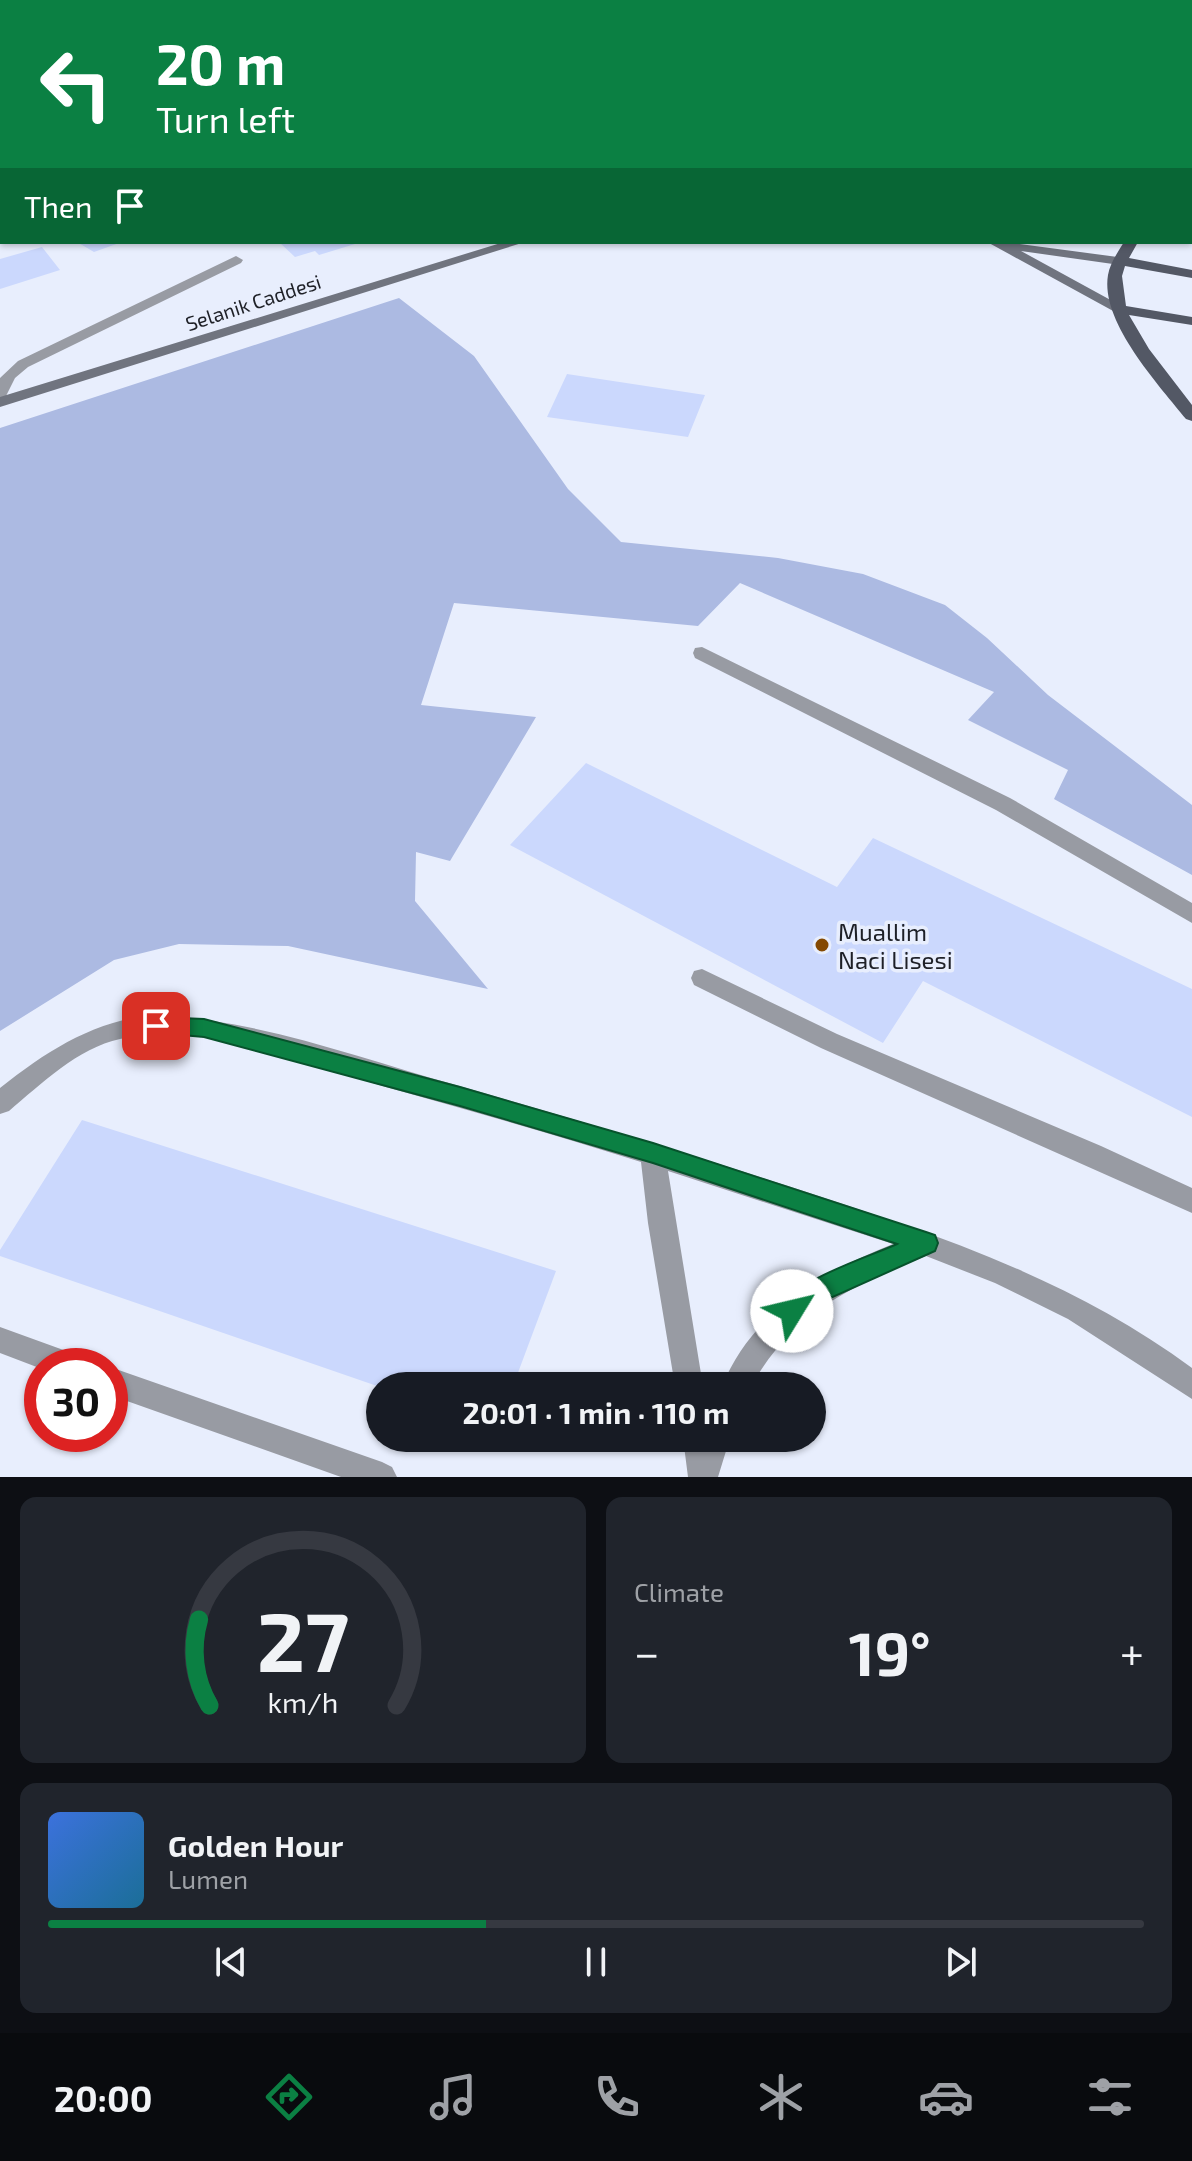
<!DOCTYPE html>
<html lang="en">
<head>
<meta charset="utf-8">
<style>
  :root { --surface:#171b24; --page:#20242c; --text:#f1f3f6; --muted:#9ea1a6; --line:#363941; --accent:#0b8043 }
  body { margin:0; font-family:"Exo 2",sans-serif; background:var(--page); color:var(--text); height:100vh; display:flex; flex-direction:column; font-size:30px; white-space:nowrap }
  * { box-sizing:border-box; margin:0 }
  p { font-size:26px; color:var(--muted) }
  .icon { flex:none; width:44px; height:44px; fill:none; stroke:currentColor; stroke-width:2; stroke-linecap:round; stroke-linejoin:round }
  .map { position:relative; height:1477px; overflow:hidden }
  .details { display:flex; flex-direction:column; gap:20px; padding:20px; background:#0d0f14; flex:1 }
  .details>* { flex:none }
  .banner { position:absolute; left:0px; top:0px; width:1192px; height:244px; box-shadow:0 2px 6px #0004; background:#0b8043; color:#fff; overflow:hidden }
  .speed { position:absolute; left:24px; top:1348px; display:flex; gap:16px; font-size:40px; font-weight:700; text-align:center }
  .speed>* { display:grid; place-content:center; width:104px; height:104px; border-radius:50%; background:var(--surface); box-shadow:0 2px 6px #0004; line-height:1 }
  .speed .limit { border:12px solid #d22; background:#fff; color:#111 }
  .pin { position:absolute; display:grid; place-items:center; width:68px; height:68px; color:#fff; margin:-34px; border-radius:16px; box-shadow:0 4px 12px #0006 }
  .me { position:absolute; width:88px; margin:-44px; rotate:54deg; stroke-linejoin:round; filter:drop-shadow(0 0 6px #0008) }
  .turn { display:flex; align-items:center; gap:28px; height:168px; padding:0 24px; font-size:36px }
  .turn .icon { width:104px; height:104px; stroke-width:2.5 }
  .turn b { display:block; font-size:56px; line-height:68px }
  .then { display:flex; align-items:center; height:76px; padding:0 24px; background:#0003; gap:16px; font-size:30px }
  .big { font-size:60px; font-weight:700; line-height:1.1 }
  .details .widget { flex:1; display:flex; flex-direction:column; justify-content:center; gap:12px; min-width:0; padding:0 28px; border-radius:16px; background:var(--page) }
  .details .dial { align-items:center; gap:0 }
  .dial svg { height:208px; overflow:visible; fill:none; stroke:var(--line); stroke-width:7; stroke-linecap:round; text-anchor:middle }
  .dial text { fill:var(--text); stroke:none }
  .song { display:flex; align-items:center; gap:24px }
  .cover { width:96px; height:96px; border-radius:12px; background:linear-gradient(135deg,hsl(220 70% 55%),hsl(200 70% 35%)) }
  .played { height:8px; border-radius:4px; background:linear-gradient(90deg,var(--accent) 40%,var(--line) 40%) }
  .keys { display:flex; justify-content:space-around; direction:ltr }
  .heat { display:flex; justify-content:space-between; align-items:center; font-size:44px; direction:ltr }
  .details .tiles { flex:1; display:grid; gap:20px; grid-template-columns:1fr 1fr }
  .widget:last-child { grid-column:span 2 }
  .trip { position:absolute; left:366px; top:1372px; width:460px; height:80px; border-radius:40px; background:var(--surface); box-shadow:0 2px 6px #0004; font-weight:700; line-height:80px; text-align:center }
  .dock { display:flex; height:128px; justify-content:space-around; align-items:center; background:#090b0e; color:var(--muted) }
  .dock .icon { width:56px; height:56px }
  .dock .selected { color:var(--accent) }
  .dock b { font-size:36px; color:var(--text) }
  .map>svg:first-child { display:block }
  .green { fill:#acbae2 }
  .building { fill:#cbd8fd }
  .lines { fill:none; stroke-linecap:round; stroke-linejoin:round }
  .lane { fill:#989ba3; fill-rule:evenodd }
  .street { fill:#989ba3; fill-rule:evenodd }
  .secondary { fill:#70747f; fill-rule:evenodd }
  .primary { fill:#535865; fill-rule:evenodd }
  .route { fill:#0b8043; stroke:#07532c; stroke-width:2 }
  .poi-dot { fill:#844902; stroke:#e8eefd; stroke-width:3 }
  .labels { text-anchor:middle; dominant-baseline:central; stroke-width:7; stroke-linejoin:round; paint-order:stroke }
  .far-street-label { font-size:20px; fill:#1e2027; stroke:#e8eefd }
  .poi-label { font-size:24px; fill:#1e2027; stroke:#e8eefd; text-anchor:start }
</style>
</head>
<body>
<div class="map">
<svg width="1192" height="1477" viewBox="0 0 1192 1477">
  <rect width="100%" height="100%" fill="#e8eefd"/>
  <path class="green" d="M399,298L474,356L568,489L621,542L778,558L863,574L945,605L987,638L1048,695L1192,805V875L1054,799L1068,770L968,720L994,692L740,583L698,626L454,603L421,705L536,717L450,861L416,852L415,901L488,989L288,946L179,944L114,960L0,1031V428Z"/>
  <path class="building" d="M77,242H122L94,252Z
    M279,242H353L355,244L319,255L315,251L295,257Z
    M42,247L60,270L0,289V259Z
    M567,374L705,395L688,437L547,417Z
    M586,763L837,887L873,838L1192,989V1117L923,981L883,1043L510,845Z
    M82,1120L556,1271L513,1386L380,1387L0,1256V1250Z"/>
  <g class="lines">
    <path class="lane" d="M236,256L243,260L241,263L28,367L15,378L6,396L0,398V378L18,361Z
      M702,647L1010,798L1192,903V923L996,810L695,658L693,653L695,648Z
      M702,969L837,1034L1101,1146L1192,1188V1213L821,1048L694,985L691,978L694,971Z"/>
    <path class="street" d="M0,2H3L2,8H0Z
      M150,1015C254,1018 356,1057 456,1085C567,1117 676,1150 785,1185C929,1232 1069,1277 1192,1368V1399L1068,1319L995,1283L926,1256C851,1286 793,1313 751,1386H722C754,1310 820,1273 893,1244L668,1171L703,1386H675L648,1223L641,1162C557,1135 471,1111 386,1087C303,1063 207,1020 120,1039C78,1048 41,1084 9,1111L0,1114V1088C47,1051 90,1023 150,1015Z
      M0,1327L80,1356L84,1366H42V1369L0,1353Z
      M110,1367L382,1462L392,1467L397,1477H341L110,1395Z
      M683,1438H730L718,1477H688Z"/>
    <path class="secondary" d="M2,174V182L0,183V175Z
      M504,242H525L0,407V397Z
      M1005,242L1125,258L1127,261L1120,265L1021,251L1127,309L1125,312H1115L989,243Z"/>
    <path class="primary" d="M1192,184V193L1190,194V185Z
      M1124,242H1138L1129,258L1192,270V278L1125,266L1122,276L1126,306L1192,317V325L1129,315L1149,349L1192,405V421L1186,419C1159,385 1100,322 1108,275C1110,263 1118,252 1124,242Z"/>
  </g>
  <path class="route" d="M156,1017L204,1019L460,1087L653,1143L926,1232L935,1235L938,1243L935,1251L819,1303L792,1323L783,1320L779,1311C793,1280 866,1258 897,1244L653,1163L460,1106L204,1037L148,1032L145,1026L148,1019Z"/>
  <circle class="poi-dot" cx="822" cy="945" r="8"/>
  <g class="labels">
    <g class="far-street-label">
      <text transform="translate(253 302) rotate(-18)">Selanik Caddesi</text>
    </g>
    <g class="poi-label">
      <text x="838" y="931">Muallim<tspan x="838" dy="28">Naci Lisesi</tspan></text>
    </g>
  </g>
</svg>
<div class="speed"><div class="limit">30</div></div>
<div class="pin" style="left:156px;top:1026px;background:#d93025"><svg class="icon" aria-label="arrive" viewBox="0 0 24 24"><path d="M6 21V4h12l-3 4 3 4H6"/></svg></div>
<svg class="me" style="left:792px;top:1311px" viewBox="-20 -20 40 40"><circle r="19" fill="#fff"/><path d="M0-13L10 11 0 6-10 11z" fill="#0b8043"/></svg>
<div class="trip">20:01 · 1 min · 110 m</div>
<div class="banner">
<div class="turn"><svg class="icon" aria-label="left" viewBox="0 0 24 24"><path d="M17 20v-9H6M10 6l-5 5 5 5"/></svg><div><b>20 m</b>Turn left</div></div>
<div class="then">Then<svg class="icon" aria-label="arrive" viewBox="0 0 24 24"><path d="M6 21V4h12l-3 4 3 4H6"/></svg></div>
</div>
</div>
<section class="details">
<div class="tiles">
<div class="widget dial"><svg viewBox="0 0 100 80">
<path d="M14 69A42 42 0 1 1 86 69"/>
<path d="M14 69A42 42 0 0 1 10 36" stroke="#0b8043"/>
<text x="50" y="56" font-size="32" font-weight="700">27</text>
<text x="50" y="72" font-size="11">km/h</text>
</svg></div>
<div class="widget"><p>Climate</p>
<div class="heat"><a>−</a><b class="big">19°</b><a>+</a></div>
</div>
<div class="widget">
<div class="song"><i class="cover"></i><div><b>Golden Hour</b><p>Lumen</p></div></div>
<div class="played"></div>
<div class="keys"><svg class="icon" aria-label="previous" viewBox="0 0 24 24"><path d="M18 5L8 12l10 7zM5 5v14"/></svg><svg class="icon" aria-label="pause" viewBox="0 0 24 24"><path d="M8 5v14M16 5v14"/></svg><svg class="icon" aria-label="next" viewBox="0 0 24 24"><path d="M6 5l10 7-10 7zM19 5v14"/></svg></div>
</div>
</div>
</section>
<nav class="dock">
<b>20:00</b>
<svg class="icon selected" aria-label="directions" viewBox="0 0 24 24"><path d="M12 3l9 9-9 9-9-9zM9 14v-3h6M13 9l2 2-2 2"/></svg>
<svg class="icon" aria-label="music" viewBox="0 0 24 24"><path d="M9 18V5l10-2v13"/><circle cx="6" cy="18" r="3"/><circle cx="16" cy="16" r="3"/></svg>
<svg class="icon" aria-label="phone" viewBox="0 0 24 24"><path d="M5 4h4l2 5-3 2q2 4 5 5l2-3 5 2v4C11 20 4 13 5 4z"/></svg>
<svg class="icon" aria-label="climate" viewBox="0 0 24 24"><path d="M12 3v18M4 7l16 10M4 17L20 7"/></svg>
<svg class="icon" aria-label="car" viewBox="0 0 24 24"><path d="M5 17H2v-5l4-1 3-4h7l3 4 3 1v5h-3M9 17h6M6 11h13"/><circle cx="7" cy="17" r="2"/><circle cx="17" cy="17" r="2"/></svg>
<svg class="icon" aria-label="filters" viewBox="0 0 24 24"><path d="M4 7h16M4 17h16"/><circle cx="9" cy="7" r="2"/><circle cx="15" cy="17" r="2"/></svg>
</nav>
</body>
</html>
